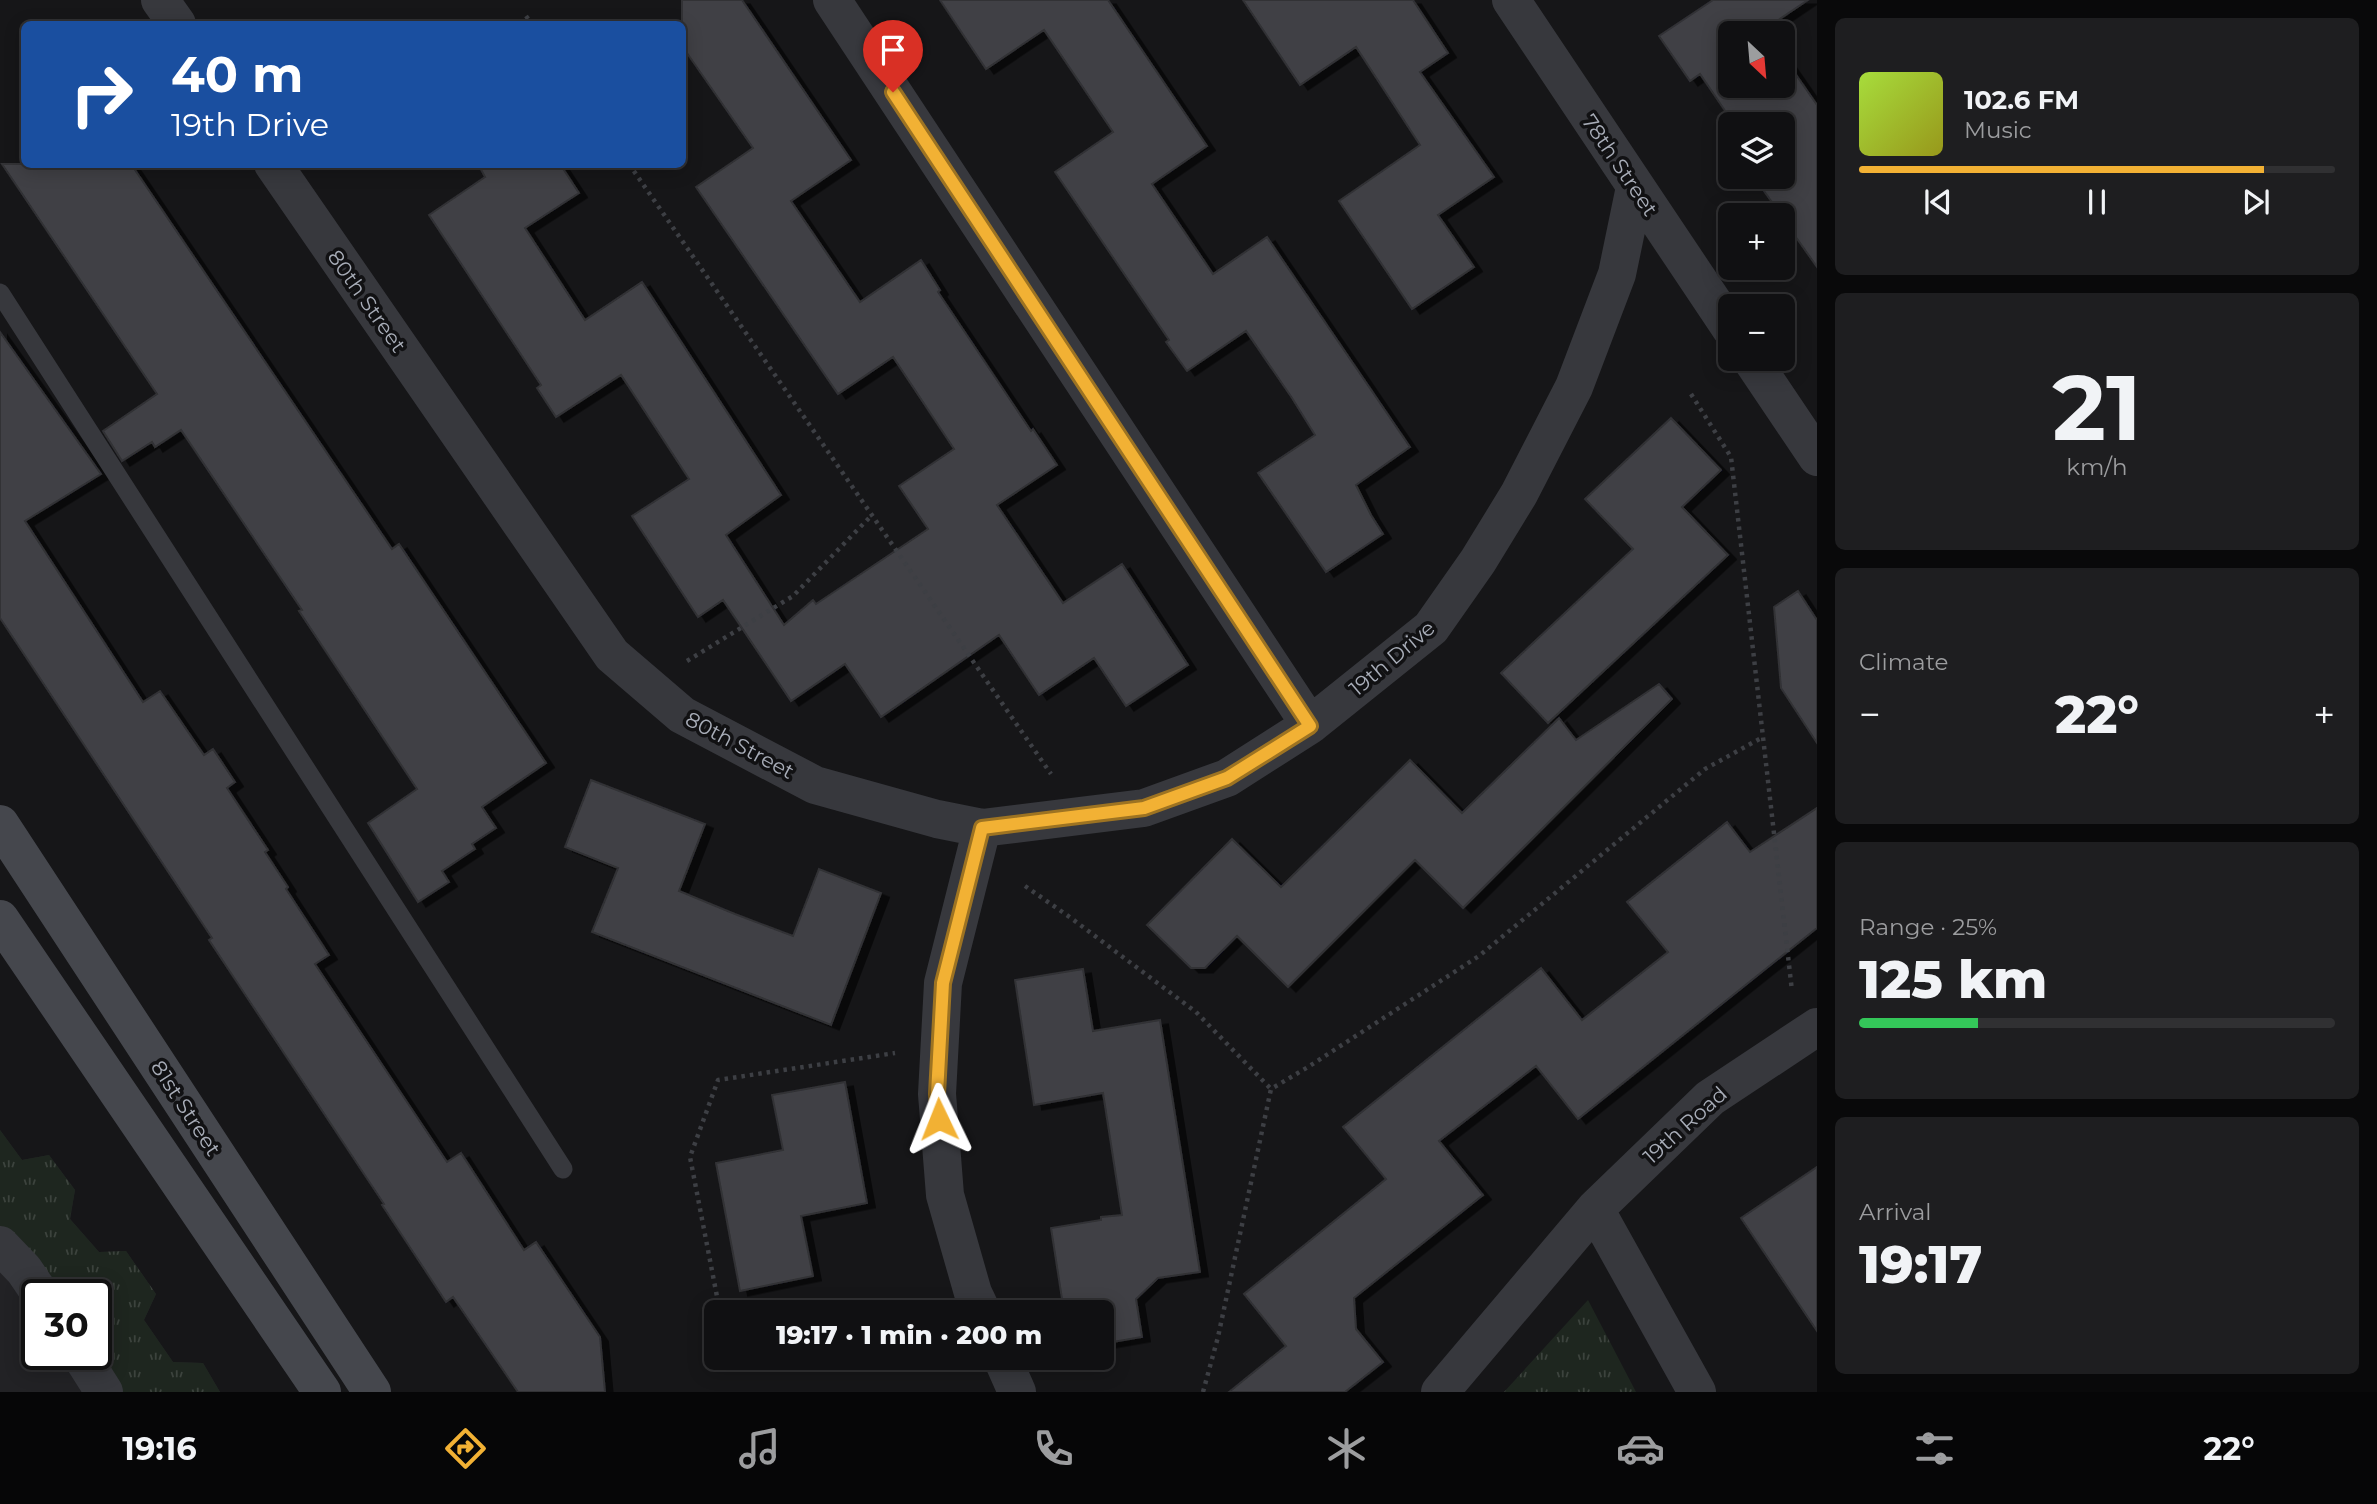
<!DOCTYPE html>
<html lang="en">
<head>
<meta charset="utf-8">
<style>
  :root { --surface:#101012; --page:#1e1e20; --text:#f1f3f6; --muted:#9c9d9f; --line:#303032; --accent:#f2b134 }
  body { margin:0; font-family:Montserrat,sans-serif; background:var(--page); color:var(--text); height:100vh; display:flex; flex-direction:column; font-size:26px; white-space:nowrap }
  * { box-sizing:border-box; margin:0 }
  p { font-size:23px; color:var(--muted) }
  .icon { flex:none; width:38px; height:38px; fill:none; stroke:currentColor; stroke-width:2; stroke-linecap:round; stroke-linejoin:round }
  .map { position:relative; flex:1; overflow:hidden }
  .details { display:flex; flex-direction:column; gap:18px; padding:18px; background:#09090a; width:560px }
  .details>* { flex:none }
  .top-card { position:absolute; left:21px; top:21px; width:665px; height:147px; border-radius:10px; box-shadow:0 4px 18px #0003,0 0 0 2px var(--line); background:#1a4fa0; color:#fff; overflow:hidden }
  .needle { width:46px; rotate:154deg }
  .buttons { position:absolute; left:1718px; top:21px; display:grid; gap:14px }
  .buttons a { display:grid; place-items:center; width:77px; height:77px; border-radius:10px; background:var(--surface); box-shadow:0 4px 18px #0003,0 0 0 2px var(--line); font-size:35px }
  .speed { position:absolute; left:21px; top:1279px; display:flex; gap:14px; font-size:35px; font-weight:700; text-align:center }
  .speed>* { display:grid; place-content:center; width:91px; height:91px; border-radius:50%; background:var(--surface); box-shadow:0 4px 18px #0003,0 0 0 2px var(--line); line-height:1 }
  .speed .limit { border:4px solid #111; border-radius:10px; background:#fff; color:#111 }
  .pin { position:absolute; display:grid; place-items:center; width:60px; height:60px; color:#fff; margin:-72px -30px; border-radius:50% 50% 50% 0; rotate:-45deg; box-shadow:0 0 7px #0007 }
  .pin .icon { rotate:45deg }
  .me { position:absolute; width:77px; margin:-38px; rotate:358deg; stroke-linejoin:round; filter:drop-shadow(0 0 5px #0008) }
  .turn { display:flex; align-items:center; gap:24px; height:147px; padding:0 35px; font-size:32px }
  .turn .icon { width:91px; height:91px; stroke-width:2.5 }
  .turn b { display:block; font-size:49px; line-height:60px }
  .big { font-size:52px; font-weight:800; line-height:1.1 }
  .details .tile { flex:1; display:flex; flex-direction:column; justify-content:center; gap:10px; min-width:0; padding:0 24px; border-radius:10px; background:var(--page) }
  .details .dial { align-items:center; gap:0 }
  .dial b { font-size:91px; line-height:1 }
  .song { display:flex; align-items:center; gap:21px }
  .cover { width:84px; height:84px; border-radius:10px; background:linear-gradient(135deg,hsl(80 70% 55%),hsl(60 70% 35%)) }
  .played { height:7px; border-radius:4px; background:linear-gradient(90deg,var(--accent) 85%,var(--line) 85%) }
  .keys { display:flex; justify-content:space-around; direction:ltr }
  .heat { display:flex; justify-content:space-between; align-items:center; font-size:38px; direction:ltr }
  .charge { height:10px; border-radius:5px; background:linear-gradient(90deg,#34c759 25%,var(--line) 0) }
  .trip { position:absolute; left:704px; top:1300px; width:410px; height:70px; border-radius:10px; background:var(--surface); box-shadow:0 4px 18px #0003,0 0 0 2px var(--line); font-weight:800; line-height:70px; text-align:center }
  .tab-bar { display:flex; height:112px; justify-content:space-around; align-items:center; background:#060607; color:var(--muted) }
  .tab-bar .icon { width:49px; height:49px }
  .tab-bar .selected { color:var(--accent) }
  .tab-bar b { font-size:32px; color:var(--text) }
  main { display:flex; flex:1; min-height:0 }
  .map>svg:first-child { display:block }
  .built { fill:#222225; fill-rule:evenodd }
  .grass { fill:url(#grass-tufts) }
  .building { fill:#404145; stroke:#303034; stroke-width:2; filter:url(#shadow) }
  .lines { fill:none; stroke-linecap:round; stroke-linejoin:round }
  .path { stroke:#3d3f44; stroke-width:4.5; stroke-dasharray:3.5 5; stroke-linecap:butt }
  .lane { stroke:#37383d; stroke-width:19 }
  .street { stroke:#37383d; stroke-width:38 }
  .secondary { stroke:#45474d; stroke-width:38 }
  .route-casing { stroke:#9d7322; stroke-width:18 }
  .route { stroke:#f2b134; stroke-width:12 }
  .labels { text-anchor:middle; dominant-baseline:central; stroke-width:7; stroke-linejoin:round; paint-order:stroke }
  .street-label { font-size:21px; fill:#a8adb8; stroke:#111113 }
</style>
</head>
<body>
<main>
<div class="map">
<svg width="1817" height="1392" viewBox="0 0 1817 1392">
  <defs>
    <pattern id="grass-tufts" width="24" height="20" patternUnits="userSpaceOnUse" patternTransform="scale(1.75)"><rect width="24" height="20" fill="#1e261f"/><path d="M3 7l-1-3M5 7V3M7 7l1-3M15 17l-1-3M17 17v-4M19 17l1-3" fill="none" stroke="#3c433d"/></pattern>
    <filter id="shadow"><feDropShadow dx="8" dy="4.5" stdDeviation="0" flood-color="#0009"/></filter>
  </defs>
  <rect width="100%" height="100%" fill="#161618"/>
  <path class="built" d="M0,1130L22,1160L49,1155L75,1190L70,1219L99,1252L126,1251L156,1294L144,1320L173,1362L203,1363L220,1392H0ZM37,1295H96V1354H37Z"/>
  <path class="grass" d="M0,1130L22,1160L49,1155L75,1190L70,1219L99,1252L126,1251L156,1294L144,1320L173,1362L203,1363L220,1392H104L96,1354V1295H41L0,1229Z
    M1588,1300L1636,1392H1504Z"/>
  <path class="building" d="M682,0H742L851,160L791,201L860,302L921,260L940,290L938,292L1031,431L1033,429L1057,465L997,505L1063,603L1122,564L1188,665L1126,706L1094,658L1039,695L999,635L881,717L845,664L791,701L723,600L698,617L632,516L689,479L621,375L556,417L537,388L541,385L429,215L485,177L478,164H560L579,193L525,228L585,320L642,282L781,495L726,535L784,625L813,600L816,604L928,529L899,486L954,449L893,357L838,394L696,187L753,148L682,46Z
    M940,0H1108L1207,146L1152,184L1213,274L1267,237L1410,447L1356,485L1371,515L1383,534L1326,572L1258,473L1315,435L1292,398L1246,331L1187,371L1166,342L1169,340L1055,172L1113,132L1044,30L986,69Z
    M1243,0H1413L1448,53L1420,72L1494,177L1438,215L1474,267L1412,309L1339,201L1420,145L1356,47L1300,85Z
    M1713,0H1808L1765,29L1768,33H1731V86H1783V56L1817,105V267L1783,219V215H1781L1754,177H1783V124H1734L1700,74L1690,81L1659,36Z
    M2,164H131L392,549L399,544L546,763L482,807L496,828L472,844L475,849L442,871L449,882L418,902L368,823L417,789L299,611L302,610L181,430L155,447L152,442L122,461L103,431L157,394Z
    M0,332L101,474L25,521L143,702L160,691L204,755L213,749L235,782L227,788L268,850L265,852L288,887L286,889L329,955L315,964L447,1162L461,1153L524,1250L536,1242L600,1337L605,1392H518L453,1297L446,1302L382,1205L384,1204L362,1171L209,940L212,938L0,618Z
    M1671,418L1721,470L1682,507L1728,555L1548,723L1501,673L1633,549L1585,499Z
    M1798,591L1817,620V743L1781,688L1774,607Z
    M1659,684L1672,699L1463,908L1415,860L1288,987L1237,936L1205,968H1191L1147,925L1232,839L1281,887L1410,760L1462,813L1559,718L1576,740Z
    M591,780L705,824L679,891L735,914L793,936L819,869L881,893L831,1025L592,932L618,868L565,847Z
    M1817,808V928L1578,1119L1536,1066L1439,1141L1483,1195L1354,1298L1356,1329L1383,1362L1345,1392H1229L1286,1346L1244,1294L1386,1179L1343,1127L1541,968L1582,1020L1668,952L1627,902L1727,822L1750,852Z
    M1083,969L1093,1031L1160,1020L1200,1272L1158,1278L1136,1299L1142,1337L1101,1344V1312H1064L1051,1228L1101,1220V1217L1122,1215L1103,1093L1034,1105L1015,980Z
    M845,1082L867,1203L801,1216L813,1276L740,1291L716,1163L783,1150L772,1095Z
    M1817,1167V1331L1741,1218Z"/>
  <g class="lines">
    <path class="path" d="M526,16L532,24
      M629,164L1051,774
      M1691,394L1731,457L1792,991
      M687,661L793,596L872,515
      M1025,886L1071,918L1196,1012L1271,1089
      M720,1312L690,1157L718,1080L895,1053
      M907,1312L929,1308
      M1203,1392L1218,1337L1271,1089L1308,1067L1479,956L1705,769L1763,737"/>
    <path class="lane" d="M0,293L563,1169"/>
    <path class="street" d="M160,0L177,24
      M832,0L1310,725
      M1511,0L1731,329
      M273,164L612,655L682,715L815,785L937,819L982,828L1144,808L1227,778L1310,725L1431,628L1478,561L1519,494L1574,387L1617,274L1635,187
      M1751,359L1817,457
      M1595,1209L1697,1392
      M0,1245L24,1270L41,1295
      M982,1312L973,1293L945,1195L937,1094L943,983L982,828
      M80,1354L104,1392
      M1002,1358L1017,1392
      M1440,1392L1595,1209L1710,1098L1817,1027"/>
    <path class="secondary" d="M0,824L372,1392
      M0,919L322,1392"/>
  </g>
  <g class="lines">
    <g class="route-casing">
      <path id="route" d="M893,92L1310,726L1227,778L1144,808L982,828L943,983L937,1094L939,1119"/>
    </g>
    <use href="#route" class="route"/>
  </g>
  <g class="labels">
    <g class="street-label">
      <text transform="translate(1620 165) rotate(56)">78th Street</text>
      <text transform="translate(367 301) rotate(55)">80th Street</text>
      <text transform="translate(1392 658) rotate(-40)">19th Drive</text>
      <text transform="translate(740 745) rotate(28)">80th Street</text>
      <text transform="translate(186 1108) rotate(57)">81st Street</text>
      <text transform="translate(1685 1125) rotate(-42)">19th Road</text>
    </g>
  </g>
</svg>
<div class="buttons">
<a><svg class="needle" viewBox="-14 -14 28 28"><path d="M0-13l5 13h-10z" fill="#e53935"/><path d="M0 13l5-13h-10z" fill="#9c9d9f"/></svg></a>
<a><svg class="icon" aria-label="layers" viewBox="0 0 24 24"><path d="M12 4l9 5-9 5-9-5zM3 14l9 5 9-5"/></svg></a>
<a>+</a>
<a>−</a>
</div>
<div class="speed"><div class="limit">30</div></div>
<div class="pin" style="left:893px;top:92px;background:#d93025"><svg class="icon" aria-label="arrive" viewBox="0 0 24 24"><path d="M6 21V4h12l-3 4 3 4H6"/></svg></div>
<svg class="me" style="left:939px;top:1119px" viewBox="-20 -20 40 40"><path d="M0-17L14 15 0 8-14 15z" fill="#f2b134" stroke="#fff" stroke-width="4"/></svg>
<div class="trip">19:17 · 1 min · 200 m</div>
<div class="top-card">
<div class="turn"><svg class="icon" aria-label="right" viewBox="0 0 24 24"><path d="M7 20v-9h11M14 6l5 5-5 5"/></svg><div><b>40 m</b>19th Drive</div></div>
</div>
</div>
<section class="details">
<div class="tile">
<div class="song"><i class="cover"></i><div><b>102.6 FM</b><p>Music</p></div></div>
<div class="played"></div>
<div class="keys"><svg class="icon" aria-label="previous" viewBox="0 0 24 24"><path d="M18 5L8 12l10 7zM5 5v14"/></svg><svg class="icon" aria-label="pause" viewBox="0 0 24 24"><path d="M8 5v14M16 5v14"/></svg><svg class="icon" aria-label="next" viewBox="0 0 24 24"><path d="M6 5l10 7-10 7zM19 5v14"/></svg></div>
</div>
<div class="tile dial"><b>21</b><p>km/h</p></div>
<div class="tile"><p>Climate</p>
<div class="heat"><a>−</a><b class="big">22°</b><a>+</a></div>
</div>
<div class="tile"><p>Range · 25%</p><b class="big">125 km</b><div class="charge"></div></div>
<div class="tile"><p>Arrival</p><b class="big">19:17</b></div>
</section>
</main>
<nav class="tab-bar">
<b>19:16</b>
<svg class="icon selected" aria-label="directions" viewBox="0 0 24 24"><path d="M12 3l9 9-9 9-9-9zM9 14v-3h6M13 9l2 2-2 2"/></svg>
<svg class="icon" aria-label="music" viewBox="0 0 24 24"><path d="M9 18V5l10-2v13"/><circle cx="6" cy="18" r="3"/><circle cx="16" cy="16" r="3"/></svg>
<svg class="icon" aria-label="phone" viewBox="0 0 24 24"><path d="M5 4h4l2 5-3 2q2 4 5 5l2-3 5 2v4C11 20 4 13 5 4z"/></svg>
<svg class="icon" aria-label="climate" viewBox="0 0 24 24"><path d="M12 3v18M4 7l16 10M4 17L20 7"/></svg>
<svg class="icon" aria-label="car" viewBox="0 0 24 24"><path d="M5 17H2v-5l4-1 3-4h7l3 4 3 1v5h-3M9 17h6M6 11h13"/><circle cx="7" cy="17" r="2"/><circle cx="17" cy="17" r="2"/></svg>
<svg class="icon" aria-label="filters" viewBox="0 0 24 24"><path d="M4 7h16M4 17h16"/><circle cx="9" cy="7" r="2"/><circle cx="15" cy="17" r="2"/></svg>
<b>22°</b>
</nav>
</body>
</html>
